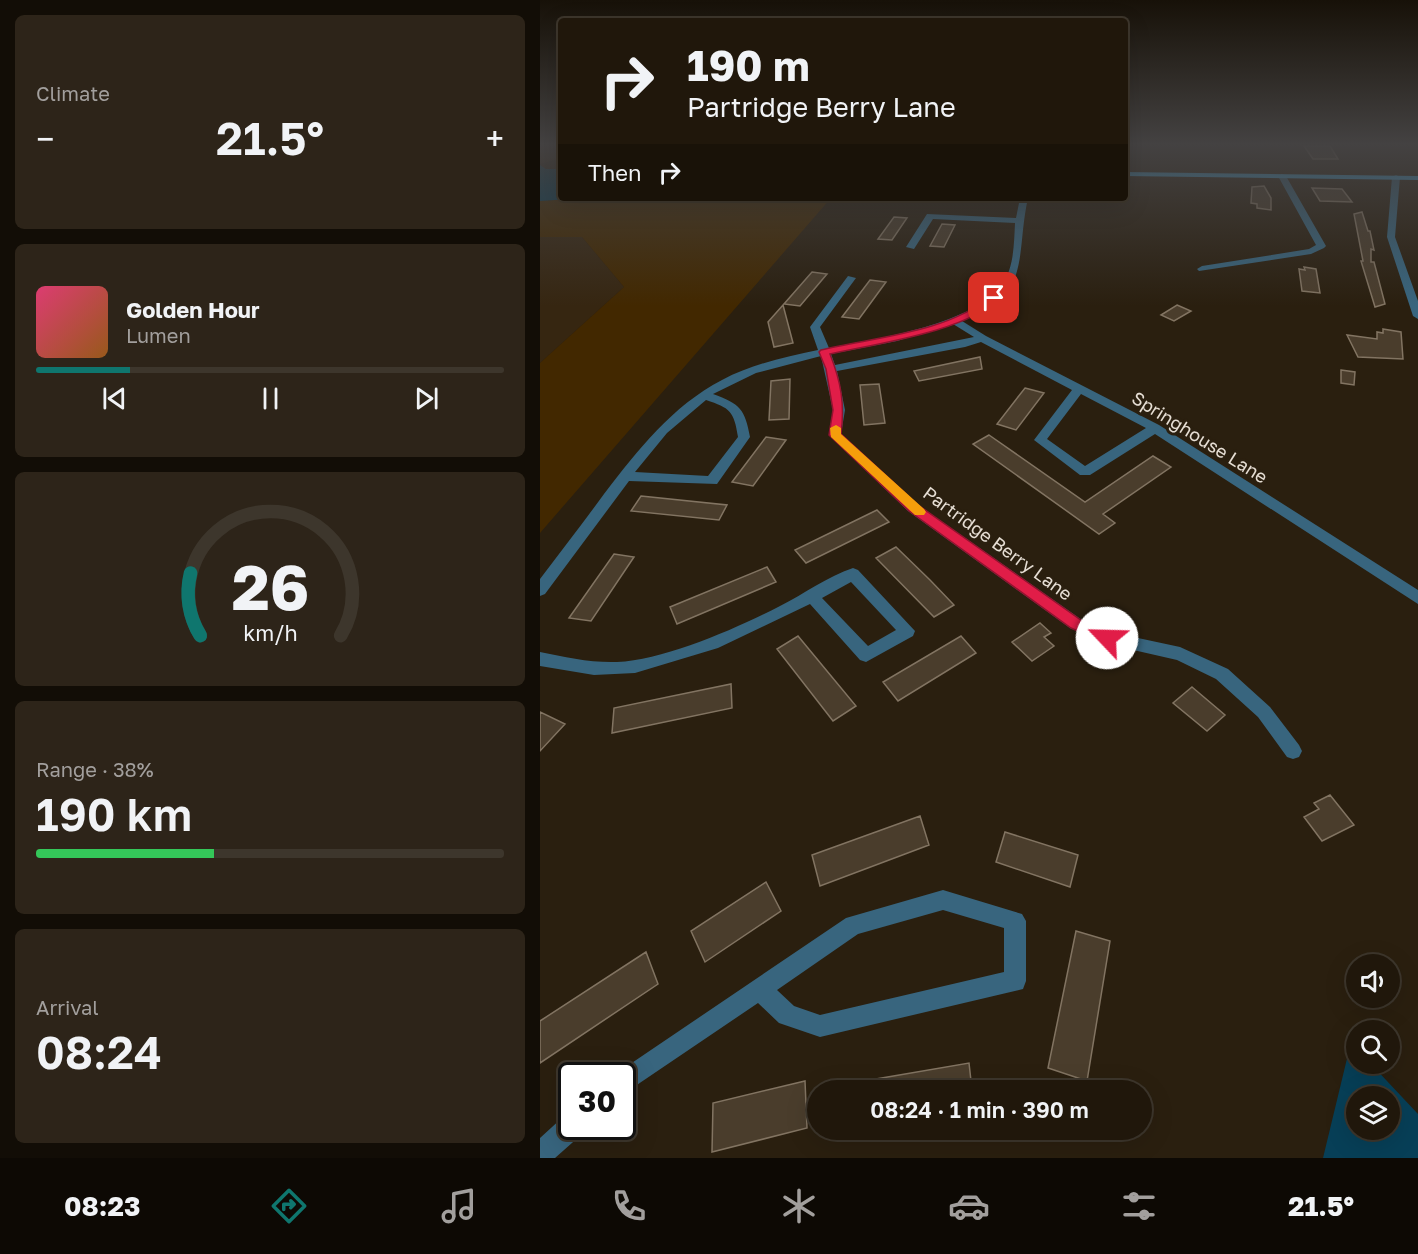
<!DOCTYPE html>
<html lang="en">
<head>
<meta charset="utf-8">
<style>
  :root { --surface:#20170b; --page:#2d2419; --text:#f1f3f6; --muted:#a29f9d; --line:#3d362c; --accent:#0f766e }
  body { margin:0; font-family:"Golos Text",sans-serif; background:var(--page); color:var(--text); height:100vh; display:flex; flex-direction:column; font-size:22px; white-space:nowrap }
  * { box-sizing:border-box; margin:0 }
  p { font-size:20px; color:var(--muted) }
  .icon { flex:none; width:33px; height:33px; fill:none; stroke:currentColor; stroke-width:2; stroke-linecap:round; stroke-linejoin:round }
  .map { position:relative; flex:1; overflow:hidden }
  .sheet { display:flex; flex-direction:column; gap:15px; padding:15px; background:#120d06; width:540px }
  .sheet>* { flex:none }
  .guide { position:absolute; left:18px; top:18px; width:570px; height:183px; border-radius:6px; box-shadow:0 6px 24px #0002,0 0 0 2px var(--line); background:#20170b; color:var(--text); overflow:hidden }
  .controls { position:absolute; left:806px; top:954px; display:grid; gap:12px }
  .controls a { display:grid; place-items:center; width:54px; height:54px; border-radius:50%; background:var(--surface); box-shadow:0 6px 24px #0002,0 0 0 2px var(--line); font-size:30px }
  .speed { position:absolute; left:18px; top:1062px; display:flex; gap:12px; font-size:30px; font-weight:700; text-align:center }
  .speed>* { display:grid; place-content:center; width:78px; height:78px; border-radius:50%; background:var(--surface); box-shadow:0 6px 24px #0002,0 0 0 2px var(--line); line-height:1 }
  .speed .limit { border:3px solid #111; border-radius:9px; background:#fff; color:#111 }
  .pin { position:absolute; display:grid; place-items:center; width:51px; height:51px; color:#fff; margin:-26px; border-radius:12px; box-shadow:0 3px 9px #0006 }
  .me { position:absolute; width:66px; margin:-33px; rotate:294deg; stroke-linejoin:round; filter:drop-shadow(0 0 4px #0008) }
  .turn { display:flex; align-items:center; gap:21px; height:126px; padding:0 30px; font-size:27px }
  .turn .icon { width:78px; height:78px; stroke-width:2.5 }
  .turn b { display:block; font-size:42px; line-height:51px }
  .then { display:flex; align-items:center; height:57px; padding:0 30px; background:#0003; gap:12px; font-size:22px }
  .big { font-size:45px; font-weight:600; line-height:1.1 }
  .sheet .widget { flex:1; display:flex; flex-direction:column; justify-content:center; gap:9px; min-width:0; padding:0 21px; border-radius:9px; background:var(--page) }
  .sheet .dial { align-items:center; gap:0 }
  .dial svg { height:156px; overflow:visible; fill:none; stroke:var(--line); stroke-width:7; stroke-linecap:round; text-anchor:middle }
  .dial text { fill:var(--text); stroke:none }
  .song { display:flex; align-items:center; gap:18px }
  .cover { width:72px; height:72px; border-radius:9px; background:linear-gradient(135deg,hsl(340 70% 55%),hsl(30 70% 35%)) }
  .played { height:6px; border-radius:3px; background:linear-gradient(90deg,var(--accent) 20%,var(--line) 20%) }
  .keys { display:flex; justify-content:space-around; direction:ltr }
  .heat { display:flex; justify-content:space-between; align-items:center; font-size:33px; direction:ltr }
  .charge { height:9px; border-radius:4px; background:linear-gradient(90deg,#34c759 38%,var(--line) 0) }
  .trip { position:absolute; left:267px; top:1080px; width:345px; height:60px; border-radius:30px; background:var(--surface); box-shadow:0 6px 24px #0002,0 0 0 2px var(--line); font-weight:600; line-height:60px; text-align:center }
  .tab-bar { display:flex; height:96px; justify-content:space-around; align-items:center; background:#0d0904; color:var(--muted) }
  .tab-bar .icon { width:42px; height:42px }
  .tab-bar .current { color:var(--accent) }
  .tab-bar b { font-size:27px; color:var(--text) }
  main { display:flex; flex:1; min-height:0 }
  .map>svg:first-child { display:block }
  .built { fill:#362611 }
  .green { fill:#422800 }
  .water { fill:#073f57; fill-rule:evenodd }
  .building { fill:#4a3d2c; stroke:#827462; stroke-width:1.5 }
  .lines { fill:none; stroke-linecap:round; stroke-linejoin:round }
  .street { fill:#38657e; fill-rule:evenodd }
  .primary { fill:#40a8de; fill-rule:evenodd }
  .route { fill:#e11d48; stroke:#92132f; stroke-width:1.5 }
  .slow { fill:#f59e0b }
  .labels { text-anchor:middle; dominant-baseline:central; stroke-width:6; stroke-linejoin:round; paint-order:stroke }
  .street-label { font-size:18px; fill:#e6ded4; stroke:#2a1f0f }
</style>
</head>
<body>
<main>
<section class="sheet">
<div class="widget"><p>Climate</p>
<div class="heat"><a>−</a><b class="big">21.5°</b><a>+</a></div>
</div>
<div class="widget">
<div class="song"><i class="cover"></i><div><b>Golden Hour</b><p>Lumen</p></div></div>
<div class="played"></div>
<div class="keys"><svg class="icon" aria-label="previous" viewBox="0 0 24 24"><path d="M18 5L8 12l10 7zM5 5v14"/></svg><svg class="icon" aria-label="pause" viewBox="0 0 24 24"><path d="M8 5v14M16 5v14"/></svg><svg class="icon" aria-label="next" viewBox="0 0 24 24"><path d="M6 5l10 7-10 7zM19 5v14"/></svg></div>
</div>
<div class="widget dial"><svg viewBox="0 0 100 80">
<path d="M14 69A42 42 0 1 1 86 69"/>
<path d="M14 69A42 42 0 0 1 9 37" stroke="#0f766e"/>
<text x="50" y="56" font-size="32" font-weight="700">26</text>
<text x="50" y="72" font-size="11">km/h</text>
</svg></div>
<div class="widget"><p>Range · 38%</p><b class="big">190 km</b><div class="charge"></div></div>
<div class="widget"><p>Arrival</p><b class="big">08:24</b></div>
</section>
<div class="map">
<svg width="878" height="1158" viewBox="0 0 878 1158">
  <rect width="100%" height="100%" fill="#2a1f0f"/>
  <path class="built" d="M0,144H21V158L0,164Z
    M0,237H42L84,287L0,363Z"/>
  <path class="green" d="M45,198H291L0,533V363L84,287L42,237H0V201Z"/>
  <path class="water" d="M0,165L6,169H21V198H45L0,201Z
    M811,1042L816,1047V1064H831L878,1114V1158H783ZM816,1096H849V1130H816Z"/>
  <path class="building" d="M764,146H790L798,159H773Z
    M724,186L731,198V210L717,208V204L711,203L712,187Z
    M772,188L802,189L812,202L780,201Z
    M822,212L828,231H830L834,250L831,249V262H834L845,304L835,307L821,261H823L814,214Z
    M354,217L367,218L352,240L338,239Z
    M402,224L415,225L404,247L390,246Z
    M764,267L776,269L780,293L762,291L759,269L765,270Z
    M272,272L287,274L260,306L244,304Z
    M330,280L346,282L319,319L302,317Z
    M243,305L253,343L234,347L228,322Z
    M637,305L651,311L634,321L621,315Z
    M843,329L861,332L863,359L818,357L807,335L837,339V332L843,333Z
    M440,357L442,369L379,381L374,371Z
    M801,370L815,372L814,385L801,383Z
    M250,379L249,419L229,420L231,381Z
    M339,384L345,423L324,425L320,385Z
    M485,388L504,393L476,430L457,424Z
    M449,435L545,502L613,456L631,467L563,514L575,523L559,534L433,444Z
    M226,437L246,440L213,486L192,482Z
    M101,496L187,505L179,520L91,511Z
    M337,510L349,522L266,563L255,550Z
    M356,547L390,580L414,605L394,617L336,558Z
    M74,554L94,557L51,621L29,618Z
    M227,567L236,582L137,624L130,607Z
    M500,623L511,633L504,637L514,646L492,661L472,642Z
    M258,636L316,706L293,721L237,649Z
    M421,636L436,653L358,701L343,682Z
    M191,684L192,708L72,733L74,708Z
    M652,687L685,715L667,731L633,703Z
    M0,712L25,724L0,751Z
    M790,795L814,825L782,841L764,817L779,809L774,803Z
    M380,816L389,845L280,886L272,855Z
    M465,832L538,855L530,887L456,862Z
    M226,882L241,911L165,962L151,931Z
    M536,931L570,941L547,1081L508,1068Z
    M106,952L118,984L0,1063V1021Z
    M429,1063L432,1090H307V1084Z
    M265,1081L267,1128L172,1152L173,1103Z"/>
  <g class="lines">
    <path class="street" d="M742,174L746,176L786,246L784,248L771,254L659,271L657,269L662,266L769,249L776,245L738,176Z
      M856,175L860,177L855,237L878,301V319L873,316L847,237L852,177Z
      M480,198H488C475,256 493,296 422,321L446,336L619,425L878,590V604L615,434L550,475H540L494,440L532,390L441,342L425,347L297,371L305,410L301,434L378,505L542,620L570,632L640,647L688,669L730,707L759,745L762,751L759,757L753,759L747,757L718,717L676,679L637,660L567,644L530,628L368,511L289,435L293,410L281,356L216,373L173,394C200,404 205,409 210,437L177,484L89,481L5,594L0,596V579C21,551 43,523 64,494C98,450 132,406 182,380C212,364 245,357 278,350L270,327L308,276L316,278L280,327L289,348C334,339 438,324 464,282C474,265 474,243 475,223L393,219L374,249L366,247L387,214L476,218ZM413,324L434,337L295,365L291,354L357,341ZM541,394L606,428L545,466L507,439ZM166,400C190,408 194,411 198,437L168,476L95,472L127,433Z
      M313,568L318,570L375,631L373,636L326,662L320,660L270,604L178,648L95,673L54,675L0,666V652C25,657 51,663 77,662C125,660 197,628 240,606C264,594 288,576 313,568ZM311,582L356,630L328,646L282,598Z
      M403,890L482,914L486,921V981L483,989L280,1037L239,1023L218,1003L82,1095V1076L74,1075L306,918ZM403,910L464,928V972L280,1015L254,1006L237,990L318,934Z
      M32,1114V1126H44L41,1135L15,1158H0V1138L23,1117Z"/>
    <path class="primary" d="M585,172L878,176V180L585,176Z"/>
  </g>
  <linearGradient id="sky" x2="0" y2="1"><stop stop-color="#171108"/><stop offset="0.47" stop-color="#444242"/><stop offset="1" stop-color="#444242" stop-opacity="0"/></linearGradient>
  <rect width="878" height="306" fill="url(#sky)"/>
  <path class="route" d="M451,296L459,298C429,331 335,344 290,354C301,382 305,404 301,434L378,505L541,620L572,634L574,638L572,642H562L531,628L369,511L289,435L293,410L286,369L279,352L281,350C335,337 407,333 451,296Z"/>
  <path class="slow" d="M296,425L301,428V434L384,509L386,512L384,515H375L291,437L290,428Z"/>
  <g class="labels">
    <g class="street-label">
      <text transform="translate(660 437) rotate(32)">Springhouse Lane</text>
      <text transform="translate(458 543) rotate(36)">Partridge Berry Lane</text>
    </g>
  </g>
</svg>
<div class="controls">
<a><svg class="icon" aria-label="sound" viewBox="0 0 24 24"><path d="M4 9h4l5-4v14l-5-4H4zM17 9q2 3 0 6"/></svg></a>
<a><svg class="icon" aria-label="search" viewBox="0 0 24 24"><circle cx="10" cy="10" r="6"/><path d="M15 15l6 6"/></svg></a>
<a><svg class="icon" aria-label="layers" viewBox="0 0 24 24"><path d="M12 4l9 5-9 5-9-5zM3 14l9 5 9-5"/></svg></a>
</div>
<div class="speed"><div class="limit">30</div></div>
<div class="pin" style="left:454px;top:298px;background:#d93025"><svg class="icon" aria-label="arrive" viewBox="0 0 24 24"><path d="M6 21V4h12l-3 4 3 4H6"/></svg></div>
<svg class="me" style="left:567px;top:638px" viewBox="-20 -20 40 40"><circle r="19" fill="#fff"/><path d="M0-13L10 11 0 6-10 11z" fill="#e11d48"/></svg>
<div class="trip">08:24 · 1 min · 390 m</div>
<div class="guide">
<div class="turn"><svg class="icon" aria-label="right" viewBox="0 0 24 24"><path d="M7 20v-9h11M14 6l5 5-5 5"/></svg><div><b>190 m</b>Partridge Berry Lane</div></div>
<div class="then">Then<svg class="icon" aria-label="right" viewBox="0 0 24 24"><path d="M7 20v-9h11M14 6l5 5-5 5"/></svg></div>
</div>
</div>
</main>
<nav class="tab-bar">
<b>08:23</b>
<svg class="icon current" aria-label="directions" viewBox="0 0 24 24"><path d="M12 3l9 9-9 9-9-9zM9 14v-3h6M13 9l2 2-2 2"/></svg>
<svg class="icon" aria-label="music" viewBox="0 0 24 24"><path d="M9 18V5l10-2v13"/><circle cx="6" cy="18" r="3"/><circle cx="16" cy="16" r="3"/></svg>
<svg class="icon" aria-label="phone" viewBox="0 0 24 24"><path d="M5 4h4l2 5-3 2q2 4 5 5l2-3 5 2v4C11 20 4 13 5 4z"/></svg>
<svg class="icon" aria-label="climate" viewBox="0 0 24 24"><path d="M12 3v18M4 7l16 10M4 17L20 7"/></svg>
<svg class="icon" aria-label="car" viewBox="0 0 24 24"><path d="M5 17H2v-5l4-1 3-4h7l3 4 3 1v5h-3M9 17h6M6 11h13"/><circle cx="7" cy="17" r="2"/><circle cx="17" cy="17" r="2"/></svg>
<svg class="icon" aria-label="filters" viewBox="0 0 24 24"><path d="M4 7h16M4 17h16"/><circle cx="9" cy="7" r="2"/><circle cx="15" cy="17" r="2"/></svg>
<b>21.5°</b>
</nav>
</body>
</html>
